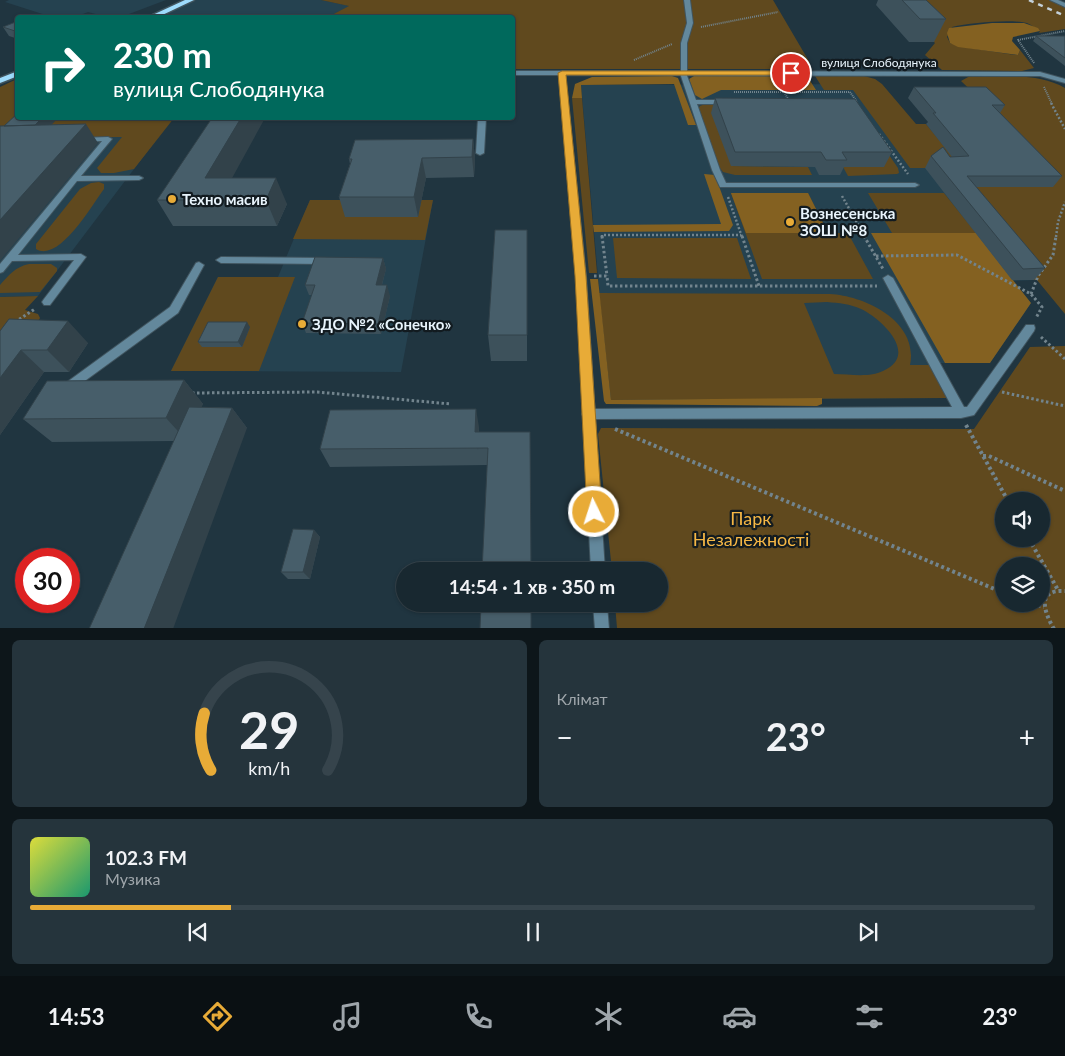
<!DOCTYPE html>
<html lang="uk">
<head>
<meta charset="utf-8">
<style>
  :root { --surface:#182830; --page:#25343c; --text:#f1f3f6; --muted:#9fa6ab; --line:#36444c; --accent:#e8ab37 }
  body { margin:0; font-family:Lato,sans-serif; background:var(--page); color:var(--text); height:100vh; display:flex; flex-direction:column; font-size:19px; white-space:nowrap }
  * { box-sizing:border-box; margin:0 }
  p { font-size:16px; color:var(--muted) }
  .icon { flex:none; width:28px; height:28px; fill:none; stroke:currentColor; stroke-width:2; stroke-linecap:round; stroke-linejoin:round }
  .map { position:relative; height:628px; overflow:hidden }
  .side { display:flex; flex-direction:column; gap:12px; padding:12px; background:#0d161a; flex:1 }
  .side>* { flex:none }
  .hud { position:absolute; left:15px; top:15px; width:500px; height:105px; border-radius:5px; box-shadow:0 1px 4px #0004,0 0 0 1px var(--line); background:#00695c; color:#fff; overflow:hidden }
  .fabs { position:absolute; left:995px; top:492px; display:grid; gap:10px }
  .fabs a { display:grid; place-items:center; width:55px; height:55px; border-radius:50%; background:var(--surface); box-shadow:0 1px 4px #0004,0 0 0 1px var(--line); font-size:25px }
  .speed { position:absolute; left:15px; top:548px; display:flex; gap:10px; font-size:25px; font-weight:700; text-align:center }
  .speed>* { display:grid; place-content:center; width:65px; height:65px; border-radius:50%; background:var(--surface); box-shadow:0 1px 4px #0004,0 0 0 1px var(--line); line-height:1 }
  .speed .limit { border:8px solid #d22; background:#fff; color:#111 }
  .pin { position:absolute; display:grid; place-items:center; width:42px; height:42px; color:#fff; margin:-21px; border:2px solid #fff; border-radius:50%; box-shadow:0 1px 5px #0007 }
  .me { position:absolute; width:55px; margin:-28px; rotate:356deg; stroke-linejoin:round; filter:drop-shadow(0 0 4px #0008) }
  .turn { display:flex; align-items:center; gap:18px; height:105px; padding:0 15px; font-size:22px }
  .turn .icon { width:65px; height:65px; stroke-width:2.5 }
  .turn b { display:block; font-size:35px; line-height:42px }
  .big { font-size:38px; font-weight:700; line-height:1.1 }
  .side .card { flex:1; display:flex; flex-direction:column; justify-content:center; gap:8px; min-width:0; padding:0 18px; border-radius:8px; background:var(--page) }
  .side .dial { align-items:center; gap:0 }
  .dial svg { height:130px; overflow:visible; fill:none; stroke:var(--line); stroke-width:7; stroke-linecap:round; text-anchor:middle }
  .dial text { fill:var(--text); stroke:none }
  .song { display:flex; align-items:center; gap:15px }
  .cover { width:60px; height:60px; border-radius:8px; background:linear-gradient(135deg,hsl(60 70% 55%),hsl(160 70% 35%)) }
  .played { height:5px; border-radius:2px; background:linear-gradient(90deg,var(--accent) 20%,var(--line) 20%) }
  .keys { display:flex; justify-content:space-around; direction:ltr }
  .heat { display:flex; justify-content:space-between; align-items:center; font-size:28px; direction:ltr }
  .side .tiles { flex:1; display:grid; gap:12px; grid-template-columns:1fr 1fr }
  .card:last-child { grid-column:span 2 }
  .trip { position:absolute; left:396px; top:562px; width:272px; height:50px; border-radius:25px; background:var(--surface); box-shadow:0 1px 4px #0004,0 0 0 1px var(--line); font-weight:700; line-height:50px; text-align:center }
  .dock { display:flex; height:80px; justify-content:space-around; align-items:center; background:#0a1013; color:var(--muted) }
  .dock .icon { width:35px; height:35px }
  .dock .active { color:var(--accent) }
  .dock b { font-size:22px; color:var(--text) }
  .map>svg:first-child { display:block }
  .built { fill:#254250 }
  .green { fill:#60491e; fill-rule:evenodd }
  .forest { fill:#846121 }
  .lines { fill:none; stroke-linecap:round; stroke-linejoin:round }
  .lane-casing { stroke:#40545e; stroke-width:2 }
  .street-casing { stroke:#40545e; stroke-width:2 }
  .primary-casing { stroke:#40545e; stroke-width:3 }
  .path-far3 { stroke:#72848d; stroke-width:2; stroke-dasharray:1 1; stroke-linecap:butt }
  .path-far2 { stroke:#72848d; stroke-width:2.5; stroke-dasharray:2 2; stroke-linecap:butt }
  .path-far1 { stroke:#72848d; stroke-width:3; stroke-dasharray:2.5 2.5; stroke-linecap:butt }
  .path { stroke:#72848d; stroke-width:4; stroke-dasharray:3 3; stroke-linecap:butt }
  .lane { fill:#63889c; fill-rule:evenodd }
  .street { fill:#63889c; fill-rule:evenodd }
  .primary { fill:#9edcfd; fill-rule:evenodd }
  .rail { stroke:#c4d1da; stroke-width:2.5; stroke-dasharray:5 5; stroke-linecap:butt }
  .wall { fill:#3d515b }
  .shaded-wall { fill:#32424a }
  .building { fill:#475e6a; stroke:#32424a }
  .route { fill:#e8ab37; stroke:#976f24 }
  .poi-dot { fill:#e8ab37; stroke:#121b20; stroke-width:2 }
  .labels { text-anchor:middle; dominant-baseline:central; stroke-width:4.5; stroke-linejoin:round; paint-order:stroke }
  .far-street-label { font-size:12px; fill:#e9f5fd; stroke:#121b20 }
  .poi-label { font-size:15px; font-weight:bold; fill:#e9f5fd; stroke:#121b20; text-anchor:start }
  .near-park-label { font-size:18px; fill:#f5b745; stroke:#121b20 }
</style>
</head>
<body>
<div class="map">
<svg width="1065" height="629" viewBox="0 0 1065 629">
  <rect width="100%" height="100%" fill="#203540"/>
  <path class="built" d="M9,0H166L121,17H107L88,12L75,17L55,18L5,2Z
    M196,0H321L350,6L328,17L155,18Z
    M875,84L1034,280L1013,281L1031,303L990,363H929L947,398L611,400L598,276L581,85Z
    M159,136L38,296L0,297V138Z
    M310,200H433L401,372L171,371L218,277H278Z"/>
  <path class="green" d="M321,0H773L810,63L809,66L801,69H513L512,18L328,17L349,6Z
    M894,0H1049L1065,6V29L1039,33L1040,31C1036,29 1032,25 1027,23C1009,19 971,23 952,27L947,37L950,43L969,48L1015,55H1018L1020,50L1034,68L1022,71L942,70L925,55L935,43Z
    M815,76H864L875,79L882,84L916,124H926L978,187H1052L979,98L961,81L970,76C1001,77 1037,72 1065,88V314L1037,280H1034L943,168H910L853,90H824Z
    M17,79L18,118H174L134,169L114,173H101L97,168L122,137L0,138V87Z
    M572,98H582L597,273H589Z
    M705,104H760L731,166L808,167L812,175H735L723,172L720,168L698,109L700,106Z
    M858,110L898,168L899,173L897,174L848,176L843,167H884Z
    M99,182L104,184V189C92,205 59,263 36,249V244L80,189L91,183Z
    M731,193H808L828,233H848L873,279H762Z
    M868,193H944L976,233H892Z
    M310,200H433L425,240L293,239Z
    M613,238H737L751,279L617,278Z
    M29,264H51L57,268V271L40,292L0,293V285C9,275 15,267 29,264Z
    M218,277H295L259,371H171Z
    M599,293L830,294C866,296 919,322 910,365H930L947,398L611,400ZM827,302C839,303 850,304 861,309C881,318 920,355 883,371C869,378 849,374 834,374L804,303Z
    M38,296L25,310L38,314L40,318L0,384V297Z
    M1065,346V628H617L615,604H660V571H612L598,434L601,428L974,429L1030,347ZM1004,501H1041V539H1004ZM1004,566H1041V604H1004Z"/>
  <path class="forest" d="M992,23H1024L1038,28L1040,31L1013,37L1012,41L1020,50L1018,55L958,47L950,43L947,33L949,28Z
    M694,76H807L816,90H721L702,99L695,95L689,79Z
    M592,77L672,76L678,78L696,125H688L674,84L581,85L582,98H572L575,84Z
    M704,174L715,175L733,225L729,231L594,232L593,225L721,224Z
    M731,193H808L828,233H746Z
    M871,233H976L1031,303L990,363H945Z
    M590,279H598L611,400L822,398V404L817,406L606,404L604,401Z"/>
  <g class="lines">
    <g class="lane-casing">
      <path id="lane" d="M681,72L686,73L696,100H726L729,102L726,104H697L720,170L726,183H915L919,185L915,187H720L712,170L680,73Z
        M478,118H486L484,153L480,155L476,153Z
        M108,137L112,139L81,176H139L143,178L139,180L77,181L18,255L81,254L86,257L50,305H44L42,302L44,299L74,260L12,261L3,272L0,273V264L102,141L83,142L79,140L80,138Z
        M221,257L325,258L330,261L325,264L221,263L216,260Z
        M199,262L204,265L178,313L71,391L67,393L63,391L61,388L63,385L170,307L196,263Z
        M888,275L893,278L964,407H967L1026,325H1034L1035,328L1034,331L974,415L961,418L588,419L584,418L582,414L584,410L588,409L952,407L883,278Z"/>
    </g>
    <g class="street-casing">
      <path id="street" d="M684,0H690L693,23L687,43V71L1040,72L1065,79V83L1040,76L565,75L586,276L605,571H591L576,276L559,75H512V71H681V43L687,23Z
        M1050,0H1058L1065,3V7Z
        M593,604H607L609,629H595Z"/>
    </g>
    <g class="primary-casing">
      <path id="primary" d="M185,0H194L156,18H146Z
        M18,71V76L0,83V78Z"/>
    </g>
    <path class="path-far3" d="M701,27L778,12
      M634,60L672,44
      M1034,63L1018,40L1065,31
      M1044,87L1052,104
      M734,92H850L857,102
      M784,92L790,102"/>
    <path class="path-far2" d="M1051,103L1065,129
      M879,134L908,174
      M842,196L865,237
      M728,197L742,237
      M602,237V235H741
      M1056,237L1058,222L1065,202"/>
    <path class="path-far1" d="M602,236L607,276
      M742,236L759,286
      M864,236L883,269
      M876,256L957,255L1031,294L1042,307L1036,318
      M594,276H607L608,286H877
      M1031,294L1038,276L1053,255L1056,236
      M15,322L35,309
      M1041,337L1065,359
      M1002,392L1065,406
      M192,393L317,392L451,404"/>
    <path class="path" d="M966,425L1008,501
      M615,429L1004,593
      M983,456H989L1065,491
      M1029,539L1058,590
      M1032,604L1044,607
      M1054,629C1044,612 1036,589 1065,591"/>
    <use href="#lane" class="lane"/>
    <use href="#street" class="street"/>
    <use href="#primary" class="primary"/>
    <path class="rail" d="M1029,0L1065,16"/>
  </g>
  <path class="wall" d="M878,0H926L946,19L934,42H909L876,5Z
    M18,21V39L9,36L3,27Z
    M1036,36H1065V66L1033,41Z
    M914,87L1005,105L1000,113L1062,176L1053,187H976L1045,268L1034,280H1012L925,168L931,156L952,157L926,124L928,122L908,98Z
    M715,98L892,152L884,167H844L840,175H819L815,167L731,166L711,113Z
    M473,139L475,158L474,177L426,178L418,217H345L339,197L350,164L349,159Z
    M232,178L287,204L277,226H173L157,200Z
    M527,230V361H491L488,335Z
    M383,258L386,269L382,285L390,296L381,334L306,333L302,323L312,295H309L305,285Z
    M250,327L242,347H202L198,342Z
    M0,331L88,343L69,372H44L0,435Z
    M184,380L203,404L201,407L232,408L247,428L174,441L52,442L23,419Z
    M479,427V432H530L487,465L330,467L320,449Z
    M314,530L320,537L310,579H288L281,572Z"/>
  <path class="shaded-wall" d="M42,118H58L41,136L33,126Z
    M241,118H265L220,200L205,178Z
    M86,124L98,143L0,261V220Z
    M473,139L475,158L474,177L472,157Z
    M422,158L426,178L418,217L414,197Z
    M276,178L287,204L277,226L266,200Z
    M383,258L386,269L379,295L376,285Z
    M387,285L390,296L381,334L378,324Z
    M68,321L88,343L69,372L47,350Z
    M247,322L250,327L242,347L238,342Z
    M21,350L44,372L0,435V378Z
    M184,380L203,404L187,441L166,418Z
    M232,408L247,428L173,629H144Z
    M476,409L479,427L478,450L475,432Z
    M314,530L320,537L310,579L303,572Z"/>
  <path class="building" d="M902,0H926L946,19H920Z
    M18,21V32L3,27Z
    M1036,36H1065V58Z
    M914,87H986L1005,105H992L1062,176H967L1045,268L1023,269L931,156L943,147L950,157L969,156L933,113H936Z
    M715,98L855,99L892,152H842L847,160H826L821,152H735Z
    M18,113V118H42L35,125L4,126Z
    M212,118H241L205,178H276L266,200H157Z
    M86,124L0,220V126Z
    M473,139L472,157L422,158L414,197H339L352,159H349L355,140Z
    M495,230H527V335H488Z
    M315,257L383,258L376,285H387L378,324L302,323L315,285H305Z
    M9,319L68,321L47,350H21L0,378V331Z
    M208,322H247L238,342H198Z
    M184,380L166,418L23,419L47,381Z
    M189,407L232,408L144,629H89Z
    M476,409L475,432H530L531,571H482L488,448L320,449L330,410Z
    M293,529L314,530L303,572H281Z
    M481,604H531V629H480Z"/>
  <path class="route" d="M562,71H791L795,73L791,75H566L586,276L602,512L599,517L594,520L589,517L587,512L575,276L558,73Z"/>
  <g class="poi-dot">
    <circle cx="172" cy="199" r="5"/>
    <circle cx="790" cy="222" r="5"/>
    <circle cx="302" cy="324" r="5"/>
  </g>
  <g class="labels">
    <g class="far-street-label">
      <text x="879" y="62">вулиця Слободянука</text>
    </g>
    <g class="poi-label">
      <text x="182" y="199">Техно масив</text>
      <text x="800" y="213">Вознесенська<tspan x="800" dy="17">ЗОШ №8</tspan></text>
      <text x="312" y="324">ЗДО №2 «Сонечко»</text>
    </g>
    <g class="near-park-label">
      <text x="751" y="518">Парк<tspan x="751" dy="21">Незалежності</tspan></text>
    </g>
  </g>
</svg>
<div class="fabs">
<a><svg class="icon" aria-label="sound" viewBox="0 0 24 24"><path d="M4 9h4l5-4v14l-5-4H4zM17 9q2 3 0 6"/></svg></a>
<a><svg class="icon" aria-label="layers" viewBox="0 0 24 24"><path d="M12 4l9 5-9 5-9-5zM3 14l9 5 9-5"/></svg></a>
</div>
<div class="speed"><div class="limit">30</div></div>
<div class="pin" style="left:791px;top:73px;background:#d93025"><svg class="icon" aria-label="arrive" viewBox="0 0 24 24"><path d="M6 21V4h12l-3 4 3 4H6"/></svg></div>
<svg class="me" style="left:594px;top:512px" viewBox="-20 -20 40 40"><circle r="17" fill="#e8ab37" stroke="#fff" stroke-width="3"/><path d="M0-11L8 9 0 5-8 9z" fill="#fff"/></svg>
<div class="trip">14:54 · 1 хв · 350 m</div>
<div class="hud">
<div class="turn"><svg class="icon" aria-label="right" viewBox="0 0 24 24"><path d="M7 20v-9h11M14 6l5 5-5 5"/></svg><div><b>230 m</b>вулиця Слободянука</div></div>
</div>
</div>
<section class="side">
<div class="tiles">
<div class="card dial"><svg viewBox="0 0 100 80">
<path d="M14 69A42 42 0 1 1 86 69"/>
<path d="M14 69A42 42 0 0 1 10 34" stroke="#e8ab37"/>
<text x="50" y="56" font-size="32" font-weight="700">29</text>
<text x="50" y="72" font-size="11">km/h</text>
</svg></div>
<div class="card"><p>Клімат</p>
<div class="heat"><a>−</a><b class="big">23°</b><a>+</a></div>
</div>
<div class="card">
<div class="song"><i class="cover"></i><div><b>102.3 FM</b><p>Музика</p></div></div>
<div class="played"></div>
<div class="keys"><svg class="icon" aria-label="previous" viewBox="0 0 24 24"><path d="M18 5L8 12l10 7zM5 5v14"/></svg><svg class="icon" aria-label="pause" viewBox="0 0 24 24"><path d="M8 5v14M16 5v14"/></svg><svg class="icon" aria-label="next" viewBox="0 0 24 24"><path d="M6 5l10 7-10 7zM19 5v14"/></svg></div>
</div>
</div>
</section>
<nav class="dock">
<b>14:53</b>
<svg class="icon active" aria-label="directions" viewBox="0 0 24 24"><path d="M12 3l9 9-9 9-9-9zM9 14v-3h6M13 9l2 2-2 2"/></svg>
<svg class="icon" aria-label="music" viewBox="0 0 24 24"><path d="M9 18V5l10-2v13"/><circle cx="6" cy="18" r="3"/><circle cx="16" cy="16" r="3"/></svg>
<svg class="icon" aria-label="phone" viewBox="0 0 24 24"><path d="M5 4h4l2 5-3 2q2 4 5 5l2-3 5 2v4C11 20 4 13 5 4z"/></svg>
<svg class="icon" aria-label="climate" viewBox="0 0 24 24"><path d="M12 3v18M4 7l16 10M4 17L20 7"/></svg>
<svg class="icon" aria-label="car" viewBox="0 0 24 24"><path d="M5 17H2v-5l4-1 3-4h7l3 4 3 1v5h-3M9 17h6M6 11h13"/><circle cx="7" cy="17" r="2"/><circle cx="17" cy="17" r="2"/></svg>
<svg class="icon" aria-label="filters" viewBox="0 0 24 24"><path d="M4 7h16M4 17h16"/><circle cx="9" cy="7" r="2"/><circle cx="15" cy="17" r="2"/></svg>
<b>23°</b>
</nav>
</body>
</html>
